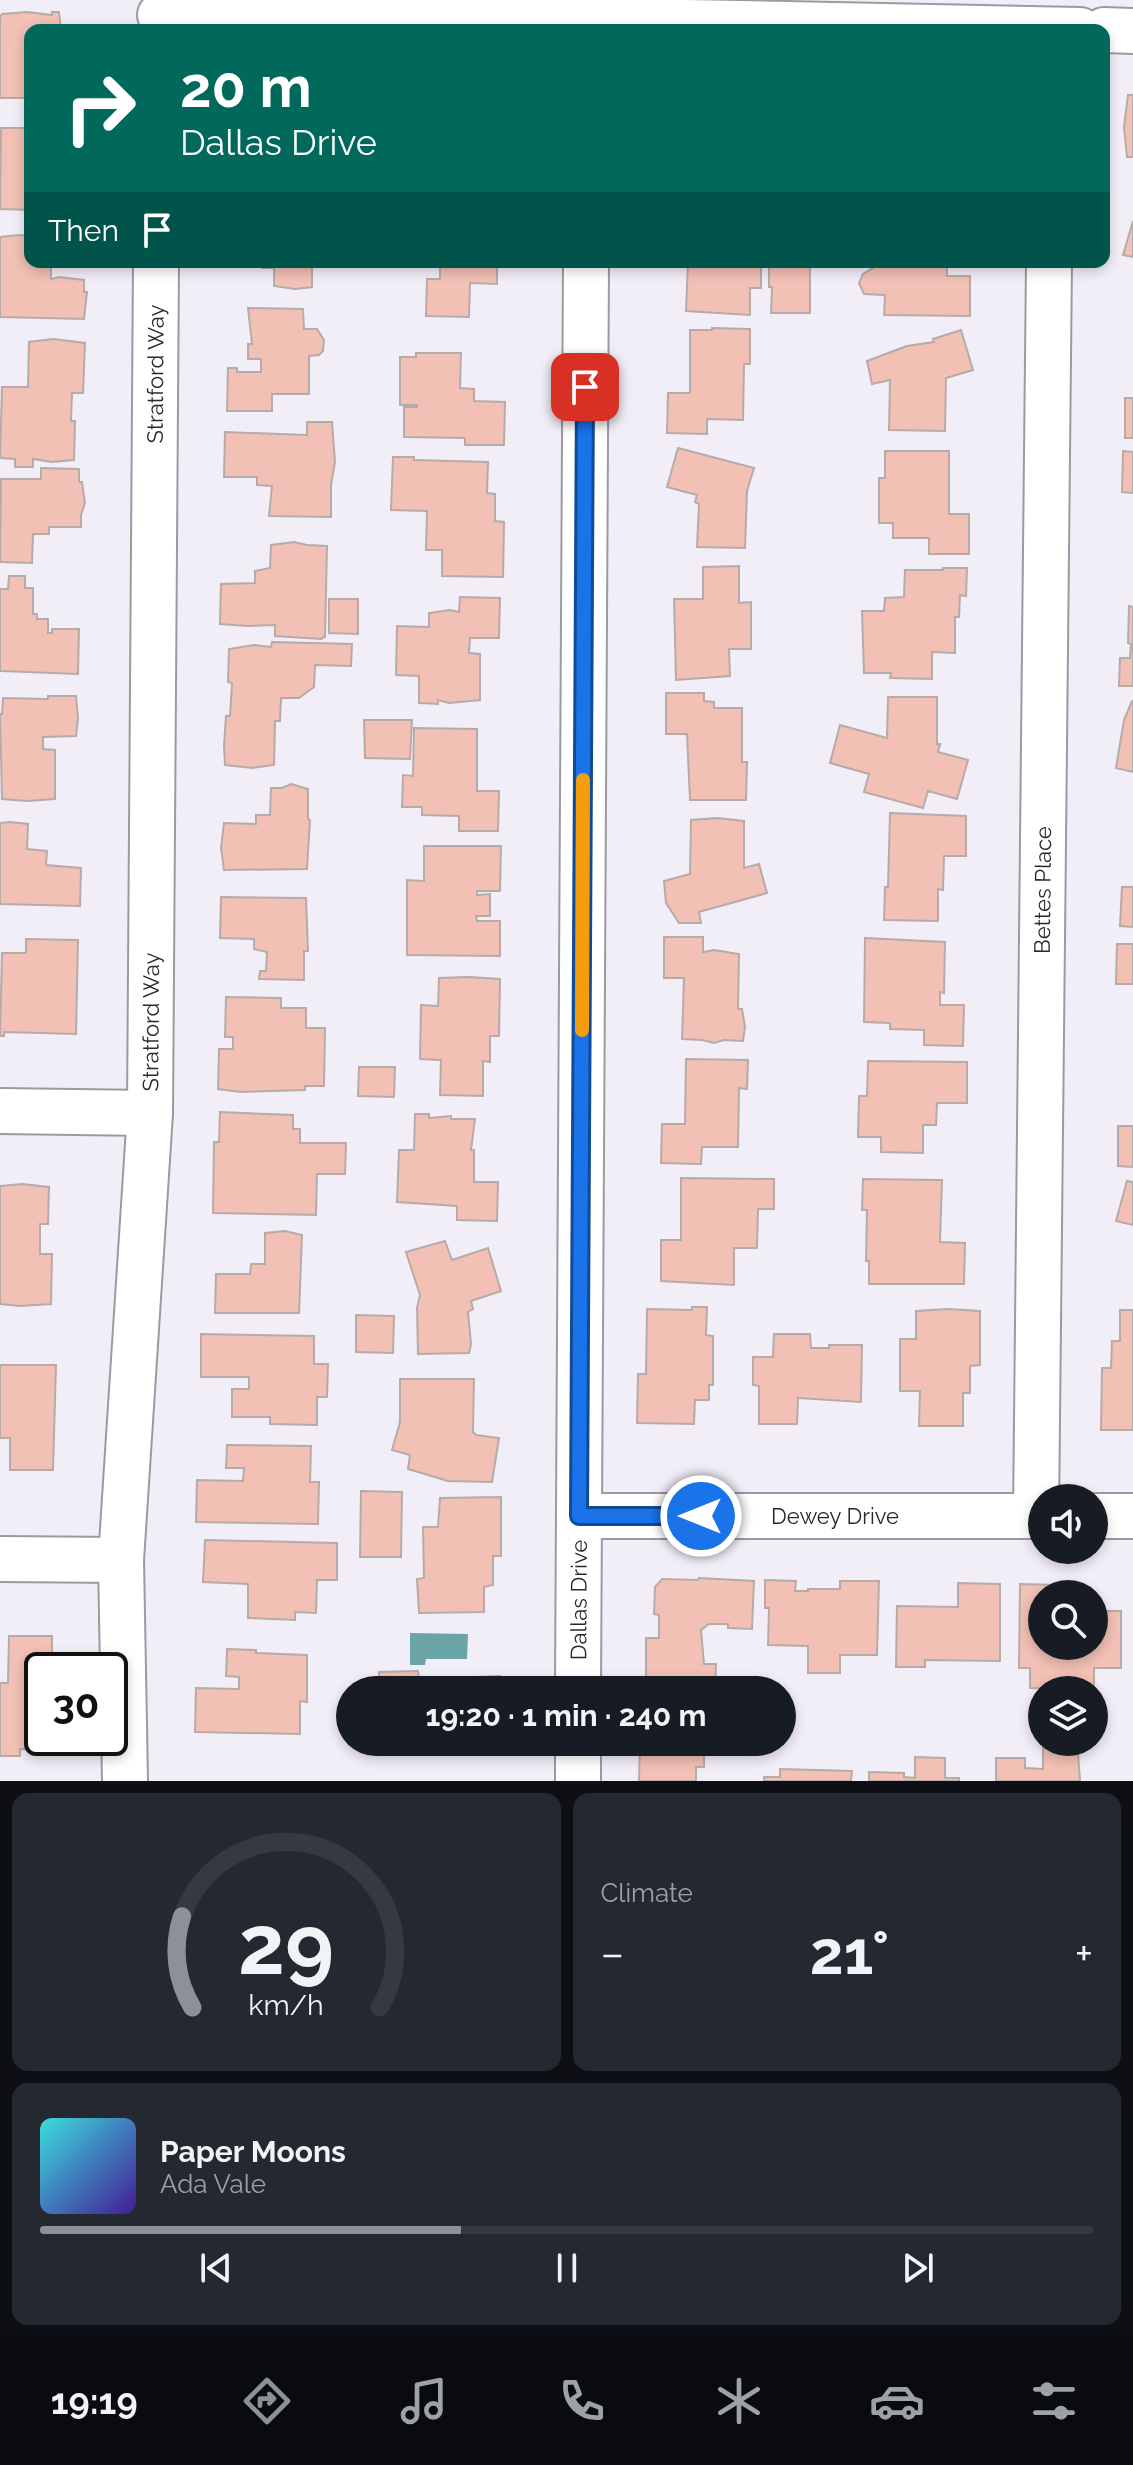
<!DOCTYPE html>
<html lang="en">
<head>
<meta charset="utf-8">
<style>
  :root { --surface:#171b24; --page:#242831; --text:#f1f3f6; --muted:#9ea1a6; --line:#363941; --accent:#8c9099 }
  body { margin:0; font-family:Raleway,sans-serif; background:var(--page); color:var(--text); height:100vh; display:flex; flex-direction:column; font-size:30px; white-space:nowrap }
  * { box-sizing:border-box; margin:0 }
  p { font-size:26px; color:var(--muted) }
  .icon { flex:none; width:44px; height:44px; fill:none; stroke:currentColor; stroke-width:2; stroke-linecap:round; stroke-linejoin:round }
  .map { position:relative; height:1781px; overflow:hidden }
  .sheet { display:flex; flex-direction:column; gap:12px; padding:12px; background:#0d0f14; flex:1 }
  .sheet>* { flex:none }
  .guide { position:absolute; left:24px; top:24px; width:1086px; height:244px; border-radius:16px; box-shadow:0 4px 12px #0003; background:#00695c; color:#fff; overflow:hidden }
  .controls { position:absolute; left:1028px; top:1484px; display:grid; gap:16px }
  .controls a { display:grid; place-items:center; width:80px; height:80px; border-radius:50%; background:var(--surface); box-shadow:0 4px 12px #0003; font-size:40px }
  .speed { position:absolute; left:24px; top:1652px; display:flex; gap:16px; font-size:40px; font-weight:700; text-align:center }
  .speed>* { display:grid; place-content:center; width:104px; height:104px; border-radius:50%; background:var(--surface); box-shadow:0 4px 12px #0003; line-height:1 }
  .speed .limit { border:4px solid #111; border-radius:12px; background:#fff; color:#111 }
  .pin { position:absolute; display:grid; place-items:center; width:68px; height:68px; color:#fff; margin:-34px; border-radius:16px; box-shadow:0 4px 12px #0006 }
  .me { position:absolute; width:88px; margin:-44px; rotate:270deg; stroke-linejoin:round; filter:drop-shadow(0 0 6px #0008) }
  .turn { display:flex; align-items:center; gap:28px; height:168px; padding:0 24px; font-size:36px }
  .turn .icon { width:104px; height:104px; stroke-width:2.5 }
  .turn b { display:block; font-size:56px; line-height:68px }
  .then { display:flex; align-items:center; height:76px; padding:0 24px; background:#0003; gap:16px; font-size:30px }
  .big { font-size:60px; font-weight:700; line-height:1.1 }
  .sheet .card { flex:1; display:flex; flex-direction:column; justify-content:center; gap:12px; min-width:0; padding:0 28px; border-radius:16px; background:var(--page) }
  .sheet .dial { align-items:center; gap:0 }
  .dial svg { height:208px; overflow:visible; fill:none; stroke:var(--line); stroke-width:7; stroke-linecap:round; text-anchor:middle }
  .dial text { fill:var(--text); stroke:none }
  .song { display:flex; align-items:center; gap:24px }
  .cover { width:96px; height:96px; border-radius:12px; background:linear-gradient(135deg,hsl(180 70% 55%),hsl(260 70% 35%)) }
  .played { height:8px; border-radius:4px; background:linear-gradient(90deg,var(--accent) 40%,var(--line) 40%) }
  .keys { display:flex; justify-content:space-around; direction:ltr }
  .heat { display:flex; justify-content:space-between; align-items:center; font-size:44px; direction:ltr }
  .sheet .tiles { flex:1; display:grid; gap:12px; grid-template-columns:1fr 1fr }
  .card:last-child { grid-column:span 2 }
  .trip { position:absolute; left:336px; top:1676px; width:460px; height:80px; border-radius:40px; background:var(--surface); box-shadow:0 4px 12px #0003; font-weight:700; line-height:80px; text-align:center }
  .tab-bar { display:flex; height:128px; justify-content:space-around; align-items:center; background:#090b0e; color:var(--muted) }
  .tab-bar .icon { width:56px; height:56px }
  .tab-bar .current { color:var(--accent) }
  .tab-bar b { font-size:36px; color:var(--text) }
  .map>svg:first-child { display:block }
  .water { fill:#6ba4a7 }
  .building { fill:#f2c0b5; stroke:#b6aba8; stroke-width:2 }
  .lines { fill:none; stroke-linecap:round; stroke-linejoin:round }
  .minor-casing { stroke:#9d99a2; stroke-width:48 }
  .minor { stroke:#fff; stroke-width:44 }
  .route-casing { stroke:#114b97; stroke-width:20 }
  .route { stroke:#1a73e8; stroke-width:14 }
  .slow { stroke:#f59e0b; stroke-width:14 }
  .labels { text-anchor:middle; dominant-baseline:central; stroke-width:7; stroke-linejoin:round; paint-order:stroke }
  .street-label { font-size:22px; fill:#2a282c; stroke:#fff }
</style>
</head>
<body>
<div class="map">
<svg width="1133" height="1781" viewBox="0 0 1133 1781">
  <rect width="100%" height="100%" fill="#f2eef8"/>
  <path class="water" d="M410,1633L468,1634L467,1659H426L425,1665H410Z"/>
  <path class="building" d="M27,12L52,15V12H59L61,30H30V98H0V17L2,14Z
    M1128,95H1133V157H1127L1124,127Z
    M1,128H30V210L0,209Z
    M1133,221V257L1123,255Z
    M19,235L30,236V262L51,265V279L59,277L84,280V292H87L84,319L0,317V237Z
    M262,262H312V287L295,289L274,286V268H262Z
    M440,262H497V284L470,283L469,317L426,316L427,279H440Z
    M688,262H761V288H750V315L686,311Z
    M772,262H810V313H771L772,287H769V265H772Z
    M875,262H947V276H970V316L884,315L885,295L864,294L859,283L863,274L873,268Z
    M248,308L303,309L304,329H317L324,340L323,351L319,355L309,356V394H272V411H227L228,368H237V372H261V359H248V344H252Z
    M712,328L750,329V364H744L743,420L707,419V434L667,433L668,393H690V330H712Z
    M961,330L973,370L946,378L945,431L889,430L890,380L872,384L867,361L907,346L934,342L933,339Z
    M53,339L85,343L83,393H72L71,421H75L74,460L52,462L33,459V467H15V459L0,458L2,387H28L29,342Z
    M416,353H461L460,388L474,389V401L505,402L504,445H465V438L404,437V407H417V405H400V357H416Z
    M1125,398H1133V438H1125Z
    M307,422H332L335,462L331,485V517L269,516L272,486L257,485V477H224L225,432L307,435Z
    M678,448L754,468L747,491L745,548L697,547L699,504L695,502L697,495L667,487Z
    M885,451H949V514H969V554H929V538H893V523H879V478H885Z
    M1123,451L1133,452V493L1122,492Z
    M393,457H414V460L488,462L487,493L495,494V521L504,522L503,577L442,576V550H426L427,511L391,510Z
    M41,468L79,469V482H82L85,503L81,515V527H49V534H33L32,563L0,562L1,479H41Z
    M294,542L307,545L327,546L325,637L321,639L275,636V625L248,626L220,624L221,584L255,583V571L270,568L271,545Z
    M739,566V603L751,602V649H729L730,676L676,680L674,599H703V567Z
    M943,568H967L966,596L960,595L959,617H955V653L932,652V679L890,678L891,673H864L862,611H884L885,598L904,597L905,570H943Z
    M9,576H25V588H33V614H37V619H48V633H52V629H79L78,674L0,671V589H8Z
    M460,597L500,598L499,638H470L469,653L480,654V700L449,703L438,700V704L419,703V676L396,675L397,626L429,627V613L450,610L459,612Z
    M329,599H358V634L329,633Z
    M1129,606L1133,607V686H1119L1120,658H1130L1131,644L1128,643Z
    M272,642L352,644L351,666L315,665L314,687L299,698H281L280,721H275L274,765L253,768L225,765L224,746L226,716H230L232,683L228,682L229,649L254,645L271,647Z
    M666,693H704V701L714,702V708H742V762H747L746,800H690L687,734H666Z
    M48,696H76L78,718L76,736L43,737V749L55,750V799L27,801L2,799L0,714H2L3,698L48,699Z
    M888,697H937V744H940L938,752L968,760L957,799L928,791L923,808L864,792L869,774L830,763L840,725L887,738Z
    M1132,701H1133V772L1116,768L1124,720Z
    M364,720H412L410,759L365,758Z
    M414,728L477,729V791H499L498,831H459V816L422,815V807H402L403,775L413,776Z
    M291,784L308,789V819L310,820L307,869L224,870L221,848L224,823L256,824V815H270L271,788H282Z
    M890,813L966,816V856H944L943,890L938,889V921L884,920L885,887H888Z
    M717,818L744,821V868L759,864L767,893L699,912L701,923H679L666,903L664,881L690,874L691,820Z
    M10,822L28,824L27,849L47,851L46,865L81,868L80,906L0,904V823Z
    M424,846H501L500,891H477V895L490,894V916H476L477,921H500V956L407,955V880L424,881Z
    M1122,887H1133V927L1120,926Z
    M221,897L306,898L308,951H304V980L259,979L260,971H266L267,952L254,949V939L220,938Z
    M664,937H703V952L714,950L739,954L738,1009H742L745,1027L743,1041L724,1040L714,1043L702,1040L682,1039L684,978H664Z
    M865,938L945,942L944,993L940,992V1005H964L963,1046L924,1045V1030L890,1029V1023L864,1022Z
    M26,939L78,940L76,1034L4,1032V1036H0L2,953H26Z
    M1117,944H1133V984H1116Z
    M469,977L500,979L499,1036H490V1062L483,1061V1096L440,1095L441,1060L420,1059L421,1005L438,1006L439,978Z
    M226,997L281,998V1008H306V1028H325L324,1086H305V1090L241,1092L218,1089L219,1049H233V1037H225Z
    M686,1059L748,1060L747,1089L739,1088L738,1147H702L701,1164L661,1163L662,1124H685Z
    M868,1061L967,1062V1103H937L936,1125H923V1153L881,1152V1137H858L859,1096H867Z
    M359,1067H395L394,1097L358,1096Z
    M220,1112L293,1115V1129H300V1143H346L345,1174H317L316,1215L213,1213L214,1142H219Z
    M415,1114H429V1118L451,1116V1119H475L471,1150H474V1182H498L497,1221L457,1220V1206L397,1202L399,1150H414Z
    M1118,1126H1133V1167L1118,1166Z
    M681,1178L774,1179V1209H758L757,1248H734V1285L661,1281V1240H681Z
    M863,1179L942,1180L940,1242L965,1243L964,1284H869V1261H866L867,1210H862Z
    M1127,1181L1133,1182V1225L1116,1221Z
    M22,1184L49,1187L48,1224H40V1254H52L51,1304L20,1306L0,1304V1186Z
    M285,1231L302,1235L299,1313H215L216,1274H250L251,1264H265V1233Z
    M445,1241L452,1260L488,1248L501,1291L471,1301L473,1309L468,1312L471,1344L469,1353L418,1354L417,1308L420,1295L406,1252Z
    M692,1307H707L706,1335L713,1336V1385H709V1400H695L694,1424L637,1423L638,1374H646L647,1309L692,1310Z
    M948,1309L980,1311V1365L970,1366V1393H963V1426H919L920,1391H900V1339H916V1311Z
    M1120,1310H1133V1430H1101L1102,1368H1111L1112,1341H1120Z
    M356,1315L394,1316L393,1353L356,1352Z
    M201,1334L314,1336V1364H328L327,1397H317V1425L270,1424V1417H232V1389H249V1377H201Z
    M774,1334H810L811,1348H829V1345H862L861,1402L798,1398L797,1424H759V1386L753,1385V1357H773Z
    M0,1365H56L53,1470H10V1438H0Z
    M400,1379H474L473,1432L476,1435L499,1438L492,1482L448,1481L408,1469L410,1455L392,1450L400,1422Z
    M227,1445L311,1446L310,1482H319L318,1524L196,1522L197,1480L243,1481L244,1468H226Z
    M361,1491L402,1492L401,1557H360Z
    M501,1497V1556H493V1585L484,1587V1612L419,1613L417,1579L424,1578L423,1527H438L440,1498Z
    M205,1540L337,1543V1580H317L316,1613L295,1612V1620L248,1618V1584L203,1582Z
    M699,1578L754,1581L752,1629L728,1628V1624H709L701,1630L704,1664H716L715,1690H646V1638H659V1615L654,1614L655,1587L662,1579L698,1580Z
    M765,1580L796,1581L795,1591H808V1589H840V1581H879L877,1655H840V1673H808V1646L768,1645L769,1608H765Z
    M958,1583L1000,1584V1661L925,1660V1667H896L897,1606L958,1607Z
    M1020,1584L1056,1585V1594H1042V1646H1094V1611H1121V1668H1094V1689L1030,1688V1668H1019Z
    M9,1636H52V1670H42V1738H51V1750L20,1749V1756H0V1683H8Z
    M227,1649L256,1650V1653L307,1655V1702L300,1701V1734L195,1732L196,1688L239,1689V1677L226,1676Z
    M418,1671L419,1679L500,1676V1690H379V1672Z
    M640,1742H704V1767H696V1781H639Z
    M1043,1742H1066L1070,1744V1755H1074L1075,1751L1078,1753L1080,1781H996V1758H1025V1768L1043,1769Z
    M915,1757L945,1758V1778H959V1781H869V1772L904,1773V1777L915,1778Z
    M780,1769L852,1771L851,1781H764V1777H780Z"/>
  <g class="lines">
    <g class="minor-casing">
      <g id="minor">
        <path d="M160,15L538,19L1080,30"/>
        <path d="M1104,30L1133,31"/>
        <path d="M0,1111L150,1113"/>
        <path id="s1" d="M579,1516H1042"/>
        <path id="s2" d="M1036,1516L1049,262"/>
        <path d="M1094,1516H1133"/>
        <path d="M0,1559L121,1560"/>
        <path id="s3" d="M578,1690L586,262"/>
        <path id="s4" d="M125,1781L121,1560L150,1113L156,262"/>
        <path d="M578,1781V1742"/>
      </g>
    </g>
    <use href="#minor" class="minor"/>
  </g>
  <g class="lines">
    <g class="route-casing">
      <path id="route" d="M585,387L579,1516H701"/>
    </g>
    <use href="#route" class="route"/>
    <path class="slow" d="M582,1030L583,780"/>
  </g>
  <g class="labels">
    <g class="street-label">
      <text stroke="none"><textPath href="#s4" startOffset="1408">Stratford Way</textPath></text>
      <text stroke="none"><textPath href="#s2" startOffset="626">Bettes Place</textPath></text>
      <text stroke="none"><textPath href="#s4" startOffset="760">Stratford Way</textPath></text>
      <text stroke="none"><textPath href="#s1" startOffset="256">Dewey Drive</textPath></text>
      <text stroke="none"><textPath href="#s3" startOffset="90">Dallas Drive</textPath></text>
    </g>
  </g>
</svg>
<div class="controls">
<a><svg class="icon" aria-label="sound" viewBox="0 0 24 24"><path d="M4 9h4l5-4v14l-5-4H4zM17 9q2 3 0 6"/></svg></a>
<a><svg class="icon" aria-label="search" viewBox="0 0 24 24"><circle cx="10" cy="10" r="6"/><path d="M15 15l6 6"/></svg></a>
<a><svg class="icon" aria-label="layers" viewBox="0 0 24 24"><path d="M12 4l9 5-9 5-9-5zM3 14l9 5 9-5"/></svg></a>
</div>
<div class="speed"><div class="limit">30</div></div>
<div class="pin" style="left:585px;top:387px;background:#d93025"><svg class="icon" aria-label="arrive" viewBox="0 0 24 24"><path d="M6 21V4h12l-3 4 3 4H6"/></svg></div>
<svg class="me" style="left:701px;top:1516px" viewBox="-20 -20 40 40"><circle r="17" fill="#1a73e8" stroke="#fff" stroke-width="3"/><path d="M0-11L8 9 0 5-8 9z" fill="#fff"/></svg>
<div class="trip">19:20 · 1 min · 240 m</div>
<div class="guide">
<div class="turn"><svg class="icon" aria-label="right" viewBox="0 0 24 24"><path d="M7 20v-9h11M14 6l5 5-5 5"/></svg><div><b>20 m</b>Dallas Drive</div></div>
<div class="then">Then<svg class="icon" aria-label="arrive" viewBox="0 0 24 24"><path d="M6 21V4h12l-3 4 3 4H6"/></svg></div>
</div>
</div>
<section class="sheet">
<div class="tiles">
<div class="card dial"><svg viewBox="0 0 100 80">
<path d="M14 69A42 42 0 1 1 86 69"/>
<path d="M14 69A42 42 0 0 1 10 34" stroke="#8c9099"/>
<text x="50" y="56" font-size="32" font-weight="700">29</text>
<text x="50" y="72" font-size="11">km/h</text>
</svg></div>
<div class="card"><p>Climate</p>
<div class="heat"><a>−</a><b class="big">21°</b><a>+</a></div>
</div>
<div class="card">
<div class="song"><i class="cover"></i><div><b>Paper Moons</b><p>Ada Vale</p></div></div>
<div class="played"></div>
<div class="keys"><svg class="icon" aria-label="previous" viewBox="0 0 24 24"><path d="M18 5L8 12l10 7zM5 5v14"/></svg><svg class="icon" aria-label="pause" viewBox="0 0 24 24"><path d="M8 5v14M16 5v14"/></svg><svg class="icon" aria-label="next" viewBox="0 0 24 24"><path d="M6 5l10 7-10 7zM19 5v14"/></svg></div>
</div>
</div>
</section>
<nav class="tab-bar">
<b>19:19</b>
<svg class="icon current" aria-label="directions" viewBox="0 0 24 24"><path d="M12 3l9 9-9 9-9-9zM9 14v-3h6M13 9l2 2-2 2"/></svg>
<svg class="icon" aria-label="music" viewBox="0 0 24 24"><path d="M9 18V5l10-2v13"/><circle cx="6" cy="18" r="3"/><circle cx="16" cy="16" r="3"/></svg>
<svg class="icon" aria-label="phone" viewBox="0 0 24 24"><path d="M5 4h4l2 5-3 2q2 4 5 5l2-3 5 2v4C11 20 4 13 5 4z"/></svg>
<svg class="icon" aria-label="climate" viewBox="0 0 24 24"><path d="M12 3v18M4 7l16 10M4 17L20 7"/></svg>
<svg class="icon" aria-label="car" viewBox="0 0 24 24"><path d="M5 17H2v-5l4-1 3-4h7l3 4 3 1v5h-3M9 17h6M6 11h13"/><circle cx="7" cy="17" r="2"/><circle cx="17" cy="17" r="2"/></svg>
<svg class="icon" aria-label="filters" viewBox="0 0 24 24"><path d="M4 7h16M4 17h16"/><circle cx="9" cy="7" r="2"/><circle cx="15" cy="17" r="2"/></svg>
</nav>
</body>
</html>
